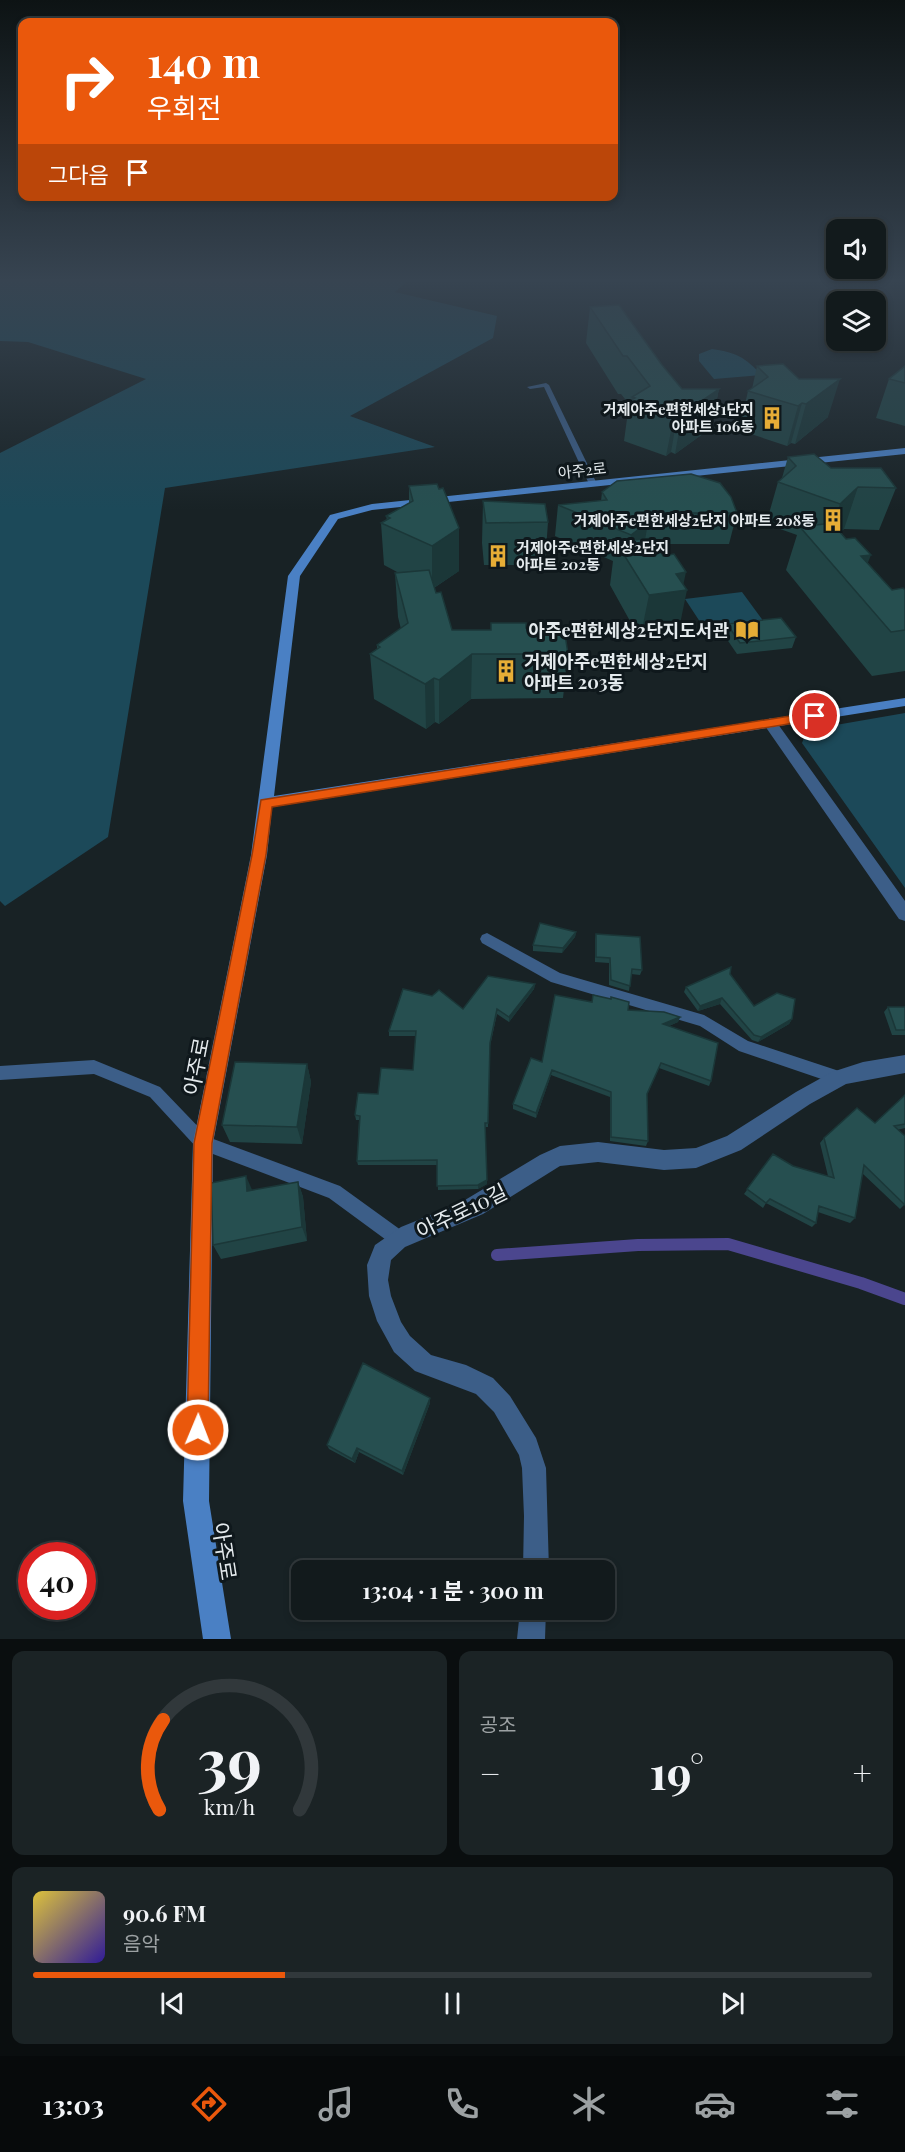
<!DOCTYPE html>
<html lang="ko">
<head>
<meta charset="utf-8">
<style>
  :root { --surface:#121a1c; --page:#1b2325; --text:#f1f3f6; --muted:#9ca1a3; --line:#31383b; --accent:#ea580c }
  body { margin:0; font-family:"Playfair Display","Noto Sans KR",serif; background:var(--page); color:var(--text); height:100vh; display:flex; flex-direction:column; font-size:22px; white-space:nowrap }
  * { box-sizing:border-box; margin:0 }
  p { font-size:20px; color:var(--muted) }
  .icon { flex:none; width:33px; height:33px; fill:none; stroke:currentColor; stroke-width:2; stroke-linecap:round; stroke-linejoin:round }
  .map { position:relative; height:1639px; overflow:hidden }
  .details { display:flex; flex-direction:column; gap:12px; padding:12px; background:#0a0e0f; flex:1 }
  .details>* { flex:none }
  .banner { position:absolute; left:18px; top:18px; width:600px; height:183px; border-radius:12px; box-shadow:0 3px 9px #0003,0 0 0 2px var(--line); background:#ea580c; color:#fff; overflow:hidden }
  .buttons { position:absolute; left:826px; top:219px; display:grid; gap:12px }
  .buttons a { display:grid; place-items:center; width:60px; height:60px; border-radius:12px; background:var(--surface); box-shadow:0 3px 9px #0003,0 0 0 2px var(--line); font-size:30px }
  .speed { position:absolute; left:18px; top:1542px; display:flex; gap:12px; font-size:30px; font-weight:700; text-align:center }
  .speed>* { display:grid; place-content:center; width:78px; height:78px; border-radius:50%; background:var(--surface); box-shadow:0 3px 9px #0003,0 0 0 2px var(--line); line-height:1 }
  .speed .limit { border:9px solid #d22; background:#fff; color:#111 }
  .pin { position:absolute; display:grid; place-items:center; width:51px; height:51px; color:#fff; margin:-26px; border:3px solid #fff; border-radius:50%; box-shadow:0 2px 6px #0007 }
  .me { position:absolute; width:66px; margin:-33px; rotate:1deg; stroke-linejoin:round; filter:drop-shadow(0 0 4px #0008) }
  .turn { display:flex; align-items:center; gap:21px; height:126px; padding:0 30px; font-size:27px }
  .turn .icon { width:78px; height:78px; stroke-width:2.5 }
  .turn b { display:block; font-size:42px; line-height:51px }
  .then { display:flex; align-items:center; height:57px; padding:0 30px; background:#0003; gap:12px; font-size:22px }
  .big { font-size:45px; font-weight:700; line-height:1.1 }
  .details .tile { flex:1; display:flex; flex-direction:column; justify-content:center; gap:9px; min-width:0; padding:0 21px; border-radius:12px; background:var(--page) }
  .details .dial { align-items:center; gap:0 }
  .dial svg { height:156px; overflow:visible; fill:none; stroke:var(--line); stroke-width:7; stroke-linecap:round; text-anchor:middle }
  .dial text { fill:var(--text); stroke:none }
  .song { display:flex; align-items:center; gap:18px }
  .cover { width:72px; height:72px; border-radius:9px; background:linear-gradient(135deg,hsl(50 70% 55%),hsl(250 70% 35%)) }
  .played { height:6px; border-radius:3px; background:linear-gradient(90deg,var(--accent) 30%,var(--line) 30%) }
  .keys { display:flex; justify-content:space-around; direction:ltr }
  .heat { display:flex; justify-content:space-between; align-items:center; font-size:33px; direction:ltr }
  .details .tiles { flex:1; display:grid; gap:12px; grid-template-columns:1fr 1fr }
  .tile:last-child { grid-column:span 2 }
  .trip { position:absolute; left:291px; top:1560px; width:324px; height:60px; border-radius:12px; background:var(--surface); box-shadow:0 3px 9px #0003,0 0 0 2px var(--line); font-weight:700; line-height:60px; text-align:center }
  .tab-bar { display:flex; height:96px; justify-content:space-around; align-items:center; background:#070a0b; color:var(--muted) }
  .tab-bar .icon { width:42px; height:42px }
  .tab-bar .selected { color:var(--accent) }
  .tab-bar b { font-size:27px; color:var(--text) }
  .map>svg:first-child { display:block }
  .green { fill:#1c4959 }
  .lines { fill:none; stroke-linecap:round; stroke-linejoin:round }
  .stream { stroke:#4b468e; stroke-width:12 }
  .lane { fill:#3c5e88; fill-rule:evenodd }
  .street { fill:#3c5e88; fill-rule:evenodd }
  .secondary { fill:#4a80c4; fill-rule:evenodd }
  .wall { fill:#214445 }
  .shaded-wall { fill:#1b3738 }
  .building { fill:#264f50; stroke:#1b3738; stroke-width:1.5 }
  .route { fill:#ea580c; stroke:#983908; stroke-width:1.5 }
  .labels { text-anchor:middle; dominant-baseline:central; stroke-width:6; stroke-linejoin:round; paint-order:stroke }
  .far-poi-label { font-size:15px; font-weight:bold; fill:#e4eaed; stroke:#0f181c; text-anchor:end }
  .far-street-label { font-size:15px; fill:#e4eaed; stroke:#0f181c }
  .poi-label { font-size:18px; font-weight:bold; fill:#e4eaed; stroke:#0f181c; text-anchor:end }
  .near-street-label { font-size:21px; fill:#e4eaed; stroke:#0f181c }
</style>
</head>
<body>
<div class="map">
<svg width="905" height="1639" viewBox="0 0 905 1639">
  <rect width="100%" height="100%" fill="#182225"/>
  <path class="green" d="M0,280H408L395,292L497,316L493,338L350,416L435,447L165,488L108,837L5,906L0,901V453L146,379L28,342L0,341Z
    M712,349C738,353 744,357 762,375L714,379L699,361V354Z
    M742,592L767,626L708,634L685,599Z
    M905,713V888L802,743L807,730Z"/>
  <g class="lines">
    <path class="stream" d="M497,1255L638,1245L728,1244L861,1283L905,1299"/>
    <path class="lane" d="M546,383L549,385L597,484L596,486L589,484L544,387L530,389L527,387Z
      M487,933L560,973L704,1015L748,1041L839,1071L844,1073L847,1078L844,1083L839,1085L739,1051L700,1026L551,982L482,943L480,939L482,935Z
      M94,1060L160,1087L208,1137L340,1186L405,1233L407,1239L405,1245L399,1247L393,1245L329,1198L197,1148L150,1097L94,1074L0,1080V1066Z"/>
    <path class="street" d="M770,718L775,720L905,901V921L899,919L765,726L763,723Z
      M905,1055V1073L846,1084L810,1104L741,1150L696,1168L664,1170L598,1162L560,1166L483,1214L405,1247L391,1260L388,1280L391,1296L401,1322L410,1336L431,1355L466,1365L493,1378L510,1396L536,1438L546,1468L549,1570H523L524,1516L522,1468L519,1455L494,1412L476,1394L415,1371L394,1352L377,1321L369,1296L367,1265L375,1245L401,1227L460,1203L540,1155L560,1146L598,1142L664,1150L696,1148L727,1136L796,1092L832,1072L863,1062Z
      M520,1610H546L545,1639H517Z"/>
    <path class="secondary" d="M905,448V454L372,510L338,519L300,576L274,796L905,698V706L272,807L267,855L213,1143L209,1501L231,1639H203L183,1501L193,1143L251,855L288,576L330,515L372,504Z"/>
  </g>
  <path class="wall" d="M590,307L662,365L682,389H719L711,428L675,454L671,452L666,456L624,441L629,404L621,394H618L586,343Z
    M757,366L828,417L795,444L791,443L787,446L739,430L748,391L752,389Z
    M905,366V426L876,418L889,379Z
    M788,457L831,468L896,488L879,530L844,529L840,532L892,590H905V671L872,676L786,570L797,535L766,524L778,482L782,478Z
    M409,486L459,571L434,588L452,630H491V623L526,628L568,654L563,698L471,699L439,724L435,722L426,729L374,699L370,654L377,650V645L401,629L398,617L395,573H399L384,565L381,523L387,520L386,516L409,503Z
    M602,492L737,513L729,544H656L683,584L678,634L640,639L610,585L613,561L555,536L558,505L601,501Z
    M483,501L548,522L545,565H484L482,543Z
    M727,624L796,637L792,648L737,654L724,635Z
    M576,932L575,937L562,953L533,951V945Z
    M596,934L642,970L640,975L631,974L629,991L609,985V963L595,962V939Z
    M730,974L754,1006L792,1019L789,1024L758,1042L752,1040L720,1004L698,1011L684,992L686,987Z
    M535,984L534,989L509,1022L497,1014L490,1046L488,1123V1127H485L487,1184L478,1189L438,1190L437,1165H358L357,1161L359,1120H356L355,1115L378,1094L413,1070L416,1036H389V1031L463,1009Z
    M611,997L628,1010L680,1017L678,1022L669,1026L711,1081L709,1086L659,1068L647,1095L648,1141L646,1146L610,1141V1097L551,1075L536,1118L513,1109V1104L542,1062L591,1002L610,999Z
    M888,1007H905V1035H892L884,1012Z
    M307,1064L311,1082L302,1144L230,1142L222,1125Z
    M905,1095V1128L897,1130L905,1204L900,1209L862,1173L855,1218L850,1223L818,1212L816,1223L812,1227L766,1203L763,1208L744,1194L773,1154L793,1166L828,1176L820,1143L824,1138L875,1123Z
    M298,1182L303,1197L307,1241L221,1259L213,1245Z
    M430,1398V1403L403,1475L359,1452L355,1463L329,1449L327,1445Z"/>
  <path class="shaded-wall" d="M840,379L828,417L795,444L806,404Z
    M719,389L711,428L675,454L682,414Z
    M802,403L791,443L787,446L798,406Z
    M678,412L671,452L666,456L674,416Z
    M858,487L844,529L826,546L840,504Z
    M648,522L643,553L627,560L631,535Z
    M459,528V571L432,589V546Z
    M871,555L856,592L861,556Z
    M686,572L682,591L687,590L678,634L640,639L649,595L676,574Z
    M472,654L471,699L439,724V680Z
    M434,678L435,722L426,729L425,684Z
    M576,932L575,937L562,953L563,948Z
    M535,984L534,989L509,1022V1017Z
    M722,998L720,1004L698,1011L700,1006Z
    M680,1017L678,1022L662,1029L663,1024Z
    M792,1019L789,1024L758,1042L761,1037Z
    M307,1064L311,1082L302,1144L297,1127Z
    M552,1070L551,1075L536,1118V1113Z
    M246,1176L253,1192L247,1191Z
    M487,1180V1184L478,1189V1185Z
    M298,1182L303,1197L307,1241L302,1227Z
    M430,1398V1403L403,1475L402,1471Z
    M357,1448L359,1452L355,1463L352,1459Z"/>
  <path class="building" d="M619,305L662,365L682,389H719L682,414L678,412L674,416L629,401L635,398L632,397L650,386L627,356H623L590,307Z
    M783,364L799,379H840L806,404L802,403L798,406L748,391L768,377L757,366Z
    M905,366V383L889,379Z
    M814,454L831,468H881L896,488L858,487L840,504L778,482L796,466L788,457Z
    M691,474L720,483L731,497L737,513H646L648,522L631,535L558,505L607,500L602,492L617,481Z
    M437,484L439,489L443,488L459,528L432,546L381,523L390,518L386,516L413,501L409,486Z
    M483,501L545,504L548,522L486,523Z
    M832,523L846,539L855,538L871,555L861,556L892,590L903,588L905,590V630L891,632L800,527Z
    M652,538L663,556L674,554L686,572L676,574L687,590L649,595L616,542Z
    M429,570L436,593L441,592L452,630H491V623H526V628H564L568,654H472L439,680L434,678L425,684L370,654L380,647L377,645L408,623L395,573Z
    M781,618L796,637L740,643L727,624Z
    M540,923L576,932L563,948L533,945Z
    M596,934L640,937L642,970L632,969L630,986L611,980L610,958L596,957Z
    M731,967L730,974L754,1006L777,993L795,999L792,1019L761,1037L754,1035L722,998L700,1006L686,987Z
    M488,976L535,984L509,1017L497,1009L490,1043L488,1123H485L487,1180L478,1185L437,1186V1160L357,1161L360,1116L355,1115L358,1093L378,1094L381,1068L413,1070L416,1031H389L403,989L432,996L439,990L463,1009Z
    M555,995L592,1002L593,995L611,999V997L629,1002L628,1010L664,1012L680,1017L663,1024L718,1043L711,1081L661,1063L647,1094L648,1141L611,1137V1092L552,1070L536,1113L513,1104L531,1058L542,1062Z
    M888,1007H905V1030H896Z
    M235,1062L307,1064L297,1127L222,1125Z
    M905,1095V1124L894,1126L905,1136V1205L864,1165L855,1218L819,1206L816,1223L770,1199L766,1203L747,1189L773,1154L793,1166L834,1178L824,1138L857,1108L875,1123Z
    M246,1176L247,1191L298,1182L302,1227L213,1245L211,1183Z
    M363,1363L430,1398L402,1471L357,1448L352,1459L327,1445Z"/>
  <linearGradient id="sky" x2="0" y2="1"><stop stop-color="#0d1314"/><stop offset="0.55" stop-color="#374451"/><stop offset="1" stop-color="#374451" stop-opacity="0"/></linearGradient>
  <rect width="905" height="510" fill="url(#sky)"/>
  <path class="route" d="M815,712L819,713V719L272,807L266,855L212,1143L208,1430L205,1437L198,1440L190,1437L187,1430L194,1143L252,855L261,800Z"/>
  <defs>
    <g id="building-bare" transform="scale(1.8)"><path d="M-4-6H4V6H1V3H-1V6H-4ZM-2.5-4.3h1.7v1.8h-1.7ZM.8-4.3h1.7v1.8H.8ZM-2.5-1h1.7V.8h-1.7ZM.8-1h1.7V.8H.8Z" fill="#e6ad36" stroke="#0f181c" stroke-width="2.5" paint-order="stroke"/></g>
    <g id="library-bare" transform="scale(1.8)"><path d="M-6-4Q-3-5.5-.7-3.5V5Q-3 3-6 4ZM6-4Q3-5.5 .7-3.5V5Q3 3 6 4Z" fill="#e6ad36" stroke="#0f181c" stroke-width="2.5" paint-order="stroke"/></g>
  </defs>
  <g fill-rule="evenodd">
    <use href="#building-bare" x="772" y="418"/>
    <use href="#building-bare" x="833" y="520"/>
    <use href="#building-bare" x="498" y="556"/>
    <use href="#library-bare" x="747" y="630"/>
    <use href="#building-bare" x="506" y="671"/>
  </g>
  <g class="labels">
    <g class="far-poi-label">
      <text x="754" y="409">거제아주e편한세상1단지<tspan x="754" dy="17">아파트 106동</tspan></text>
      <text x="815" y="520">거제아주e편한세상2단지 아파트 208동</text>
      <text x="516" y="547" text-anchor="start">거제아주e편한세상2단지<tspan x="516" dy="17">아파트 202동</tspan></text>
    </g>
    <g class="far-street-label">
      <text transform="translate(582 470) rotate(-6)">아주2로</text>
    </g>
    <g class="poi-label">
      <text x="729" y="630">아주e편한세상2단지도서관</text>
      <text x="524" y="661" text-anchor="start">거제아주e편한세상2단지<tspan x="524" dy="21">아파트 203동</tspan></text>
    </g>
    <g class="near-street-label">
      <text transform="translate(195 1066) rotate(-79)">아주로</text>
      <text transform="translate(461 1210) rotate(-26)">아주로10길</text>
      <text transform="translate(226 1551) rotate(81)">아주로</text>
    </g>
  </g>
</svg>
<div class="buttons">
<a><svg class="icon" aria-label="sound" viewBox="0 0 24 24"><path d="M4 9h4l5-4v14l-5-4H4zM17 9q2 3 0 6"/></svg></a>
<a><svg class="icon" aria-label="layers" viewBox="0 0 24 24"><path d="M12 4l9 5-9 5-9-5zM3 14l9 5 9-5"/></svg></a>
</div>
<div class="speed"><div class="limit">40</div></div>
<div class="pin" style="left:815px;top:716px;background:#d93025"><svg class="icon" aria-label="arrive" viewBox="0 0 24 24"><path d="M6 21V4h12l-3 4 3 4H6"/></svg></div>
<svg class="me" style="left:198px;top:1430px" viewBox="-20 -20 40 40"><circle r="17" fill="#ea580c" stroke="#fff" stroke-width="3"/><path d="M0-11L8 9 0 5-8 9z" fill="#fff"/></svg>
<div class="trip">13:04 · 1 분 · 300 m</div>
<div class="banner">
<div class="turn"><svg class="icon" aria-label="right" viewBox="0 0 24 24"><path d="M7 20v-9h11M14 6l5 5-5 5"/></svg><div><b>140 m</b>우회전</div></div>
<div class="then">그다음<svg class="icon" aria-label="arrive" viewBox="0 0 24 24"><path d="M6 21V4h12l-3 4 3 4H6"/></svg></div>
</div>
</div>
<section class="details">
<div class="tiles">
<div class="tile dial"><svg viewBox="0 0 100 80">
<path d="M14 69A42 42 0 1 1 86 69"/>
<path d="M14 69A42 42 0 0 1 16 23" stroke="#ea580c"/>
<text x="50" y="56" font-size="32" font-weight="700">39</text>
<text x="50" y="72" font-size="11">km/h</text>
</svg></div>
<div class="tile"><p>공조</p>
<div class="heat"><a>−</a><b class="big">19°</b><a>+</a></div>
</div>
<div class="tile">
<div class="song"><i class="cover"></i><div><b>90.6 FM</b><p>음악</p></div></div>
<div class="played"></div>
<div class="keys"><svg class="icon" aria-label="previous" viewBox="0 0 24 24"><path d="M18 5L8 12l10 7zM5 5v14"/></svg><svg class="icon" aria-label="pause" viewBox="0 0 24 24"><path d="M8 5v14M16 5v14"/></svg><svg class="icon" aria-label="next" viewBox="0 0 24 24"><path d="M6 5l10 7-10 7zM19 5v14"/></svg></div>
</div>
</div>
</section>
<nav class="tab-bar">
<b>13:03</b>
<svg class="icon selected" aria-label="directions" viewBox="0 0 24 24"><path d="M12 3l9 9-9 9-9-9zM9 14v-3h6M13 9l2 2-2 2"/></svg>
<svg class="icon" aria-label="music" viewBox="0 0 24 24"><path d="M9 18V5l10-2v13"/><circle cx="6" cy="18" r="3"/><circle cx="16" cy="16" r="3"/></svg>
<svg class="icon" aria-label="phone" viewBox="0 0 24 24"><path d="M5 4h4l2 5-3 2q2 4 5 5l2-3 5 2v4C11 20 4 13 5 4z"/></svg>
<svg class="icon" aria-label="climate" viewBox="0 0 24 24"><path d="M12 3v18M4 7l16 10M4 17L20 7"/></svg>
<svg class="icon" aria-label="car" viewBox="0 0 24 24"><path d="M5 17H2v-5l4-1 3-4h7l3 4 3 1v5h-3M9 17h6M6 11h13"/><circle cx="7" cy="17" r="2"/><circle cx="17" cy="17" r="2"/></svg>
<svg class="icon" aria-label="filters" viewBox="0 0 24 24"><path d="M4 7h16M4 17h16"/><circle cx="9" cy="7" r="2"/><circle cx="15" cy="17" r="2"/></svg>
</nav>
</body>
</html>
